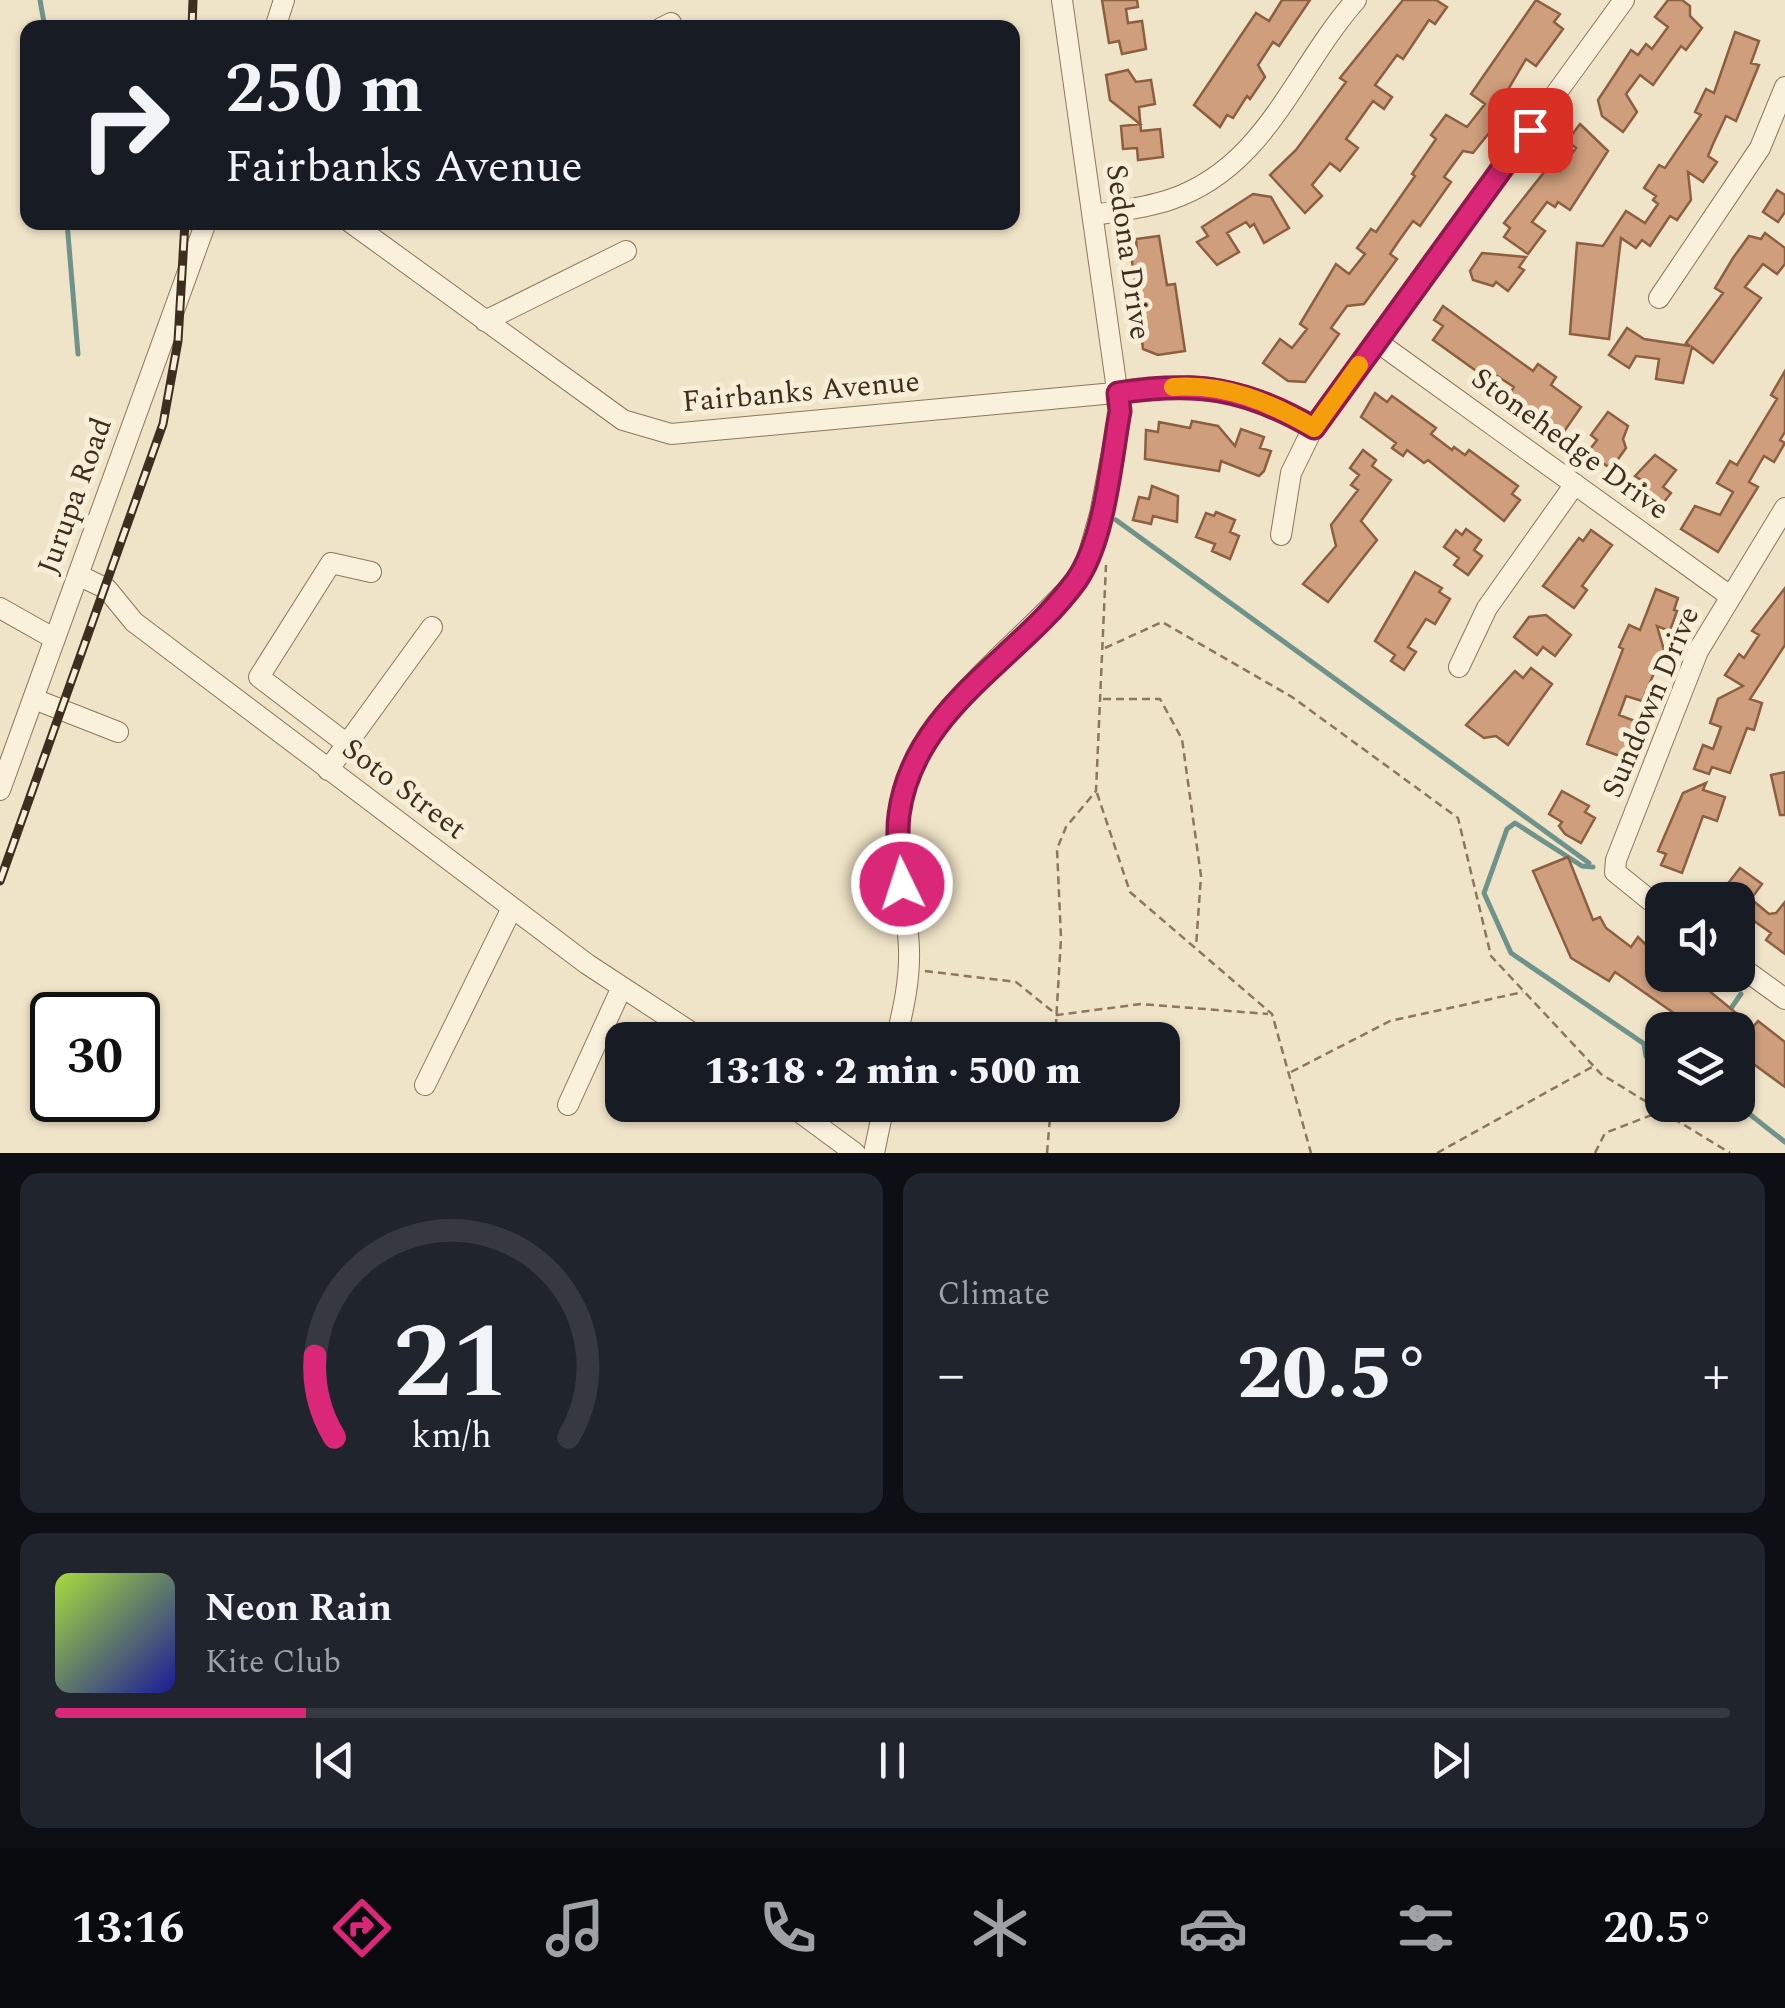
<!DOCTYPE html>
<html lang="en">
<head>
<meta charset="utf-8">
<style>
  :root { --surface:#171b24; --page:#20242c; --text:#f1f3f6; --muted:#9ea1a6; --line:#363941; --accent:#db2777 }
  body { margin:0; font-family:Spectral,serif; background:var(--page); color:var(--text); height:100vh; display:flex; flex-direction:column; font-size:38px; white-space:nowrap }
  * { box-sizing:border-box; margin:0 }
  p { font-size:32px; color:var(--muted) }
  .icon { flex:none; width:55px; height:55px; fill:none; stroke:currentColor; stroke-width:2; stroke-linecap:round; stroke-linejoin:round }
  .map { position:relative; height:1153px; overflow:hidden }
  .side { display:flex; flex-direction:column; gap:20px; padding:20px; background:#0d0f14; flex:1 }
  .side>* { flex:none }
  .banner { position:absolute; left:20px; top:20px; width:1000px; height:210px; border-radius:20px; box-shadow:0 2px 8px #0004; background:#171b24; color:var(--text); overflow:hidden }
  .fabs { position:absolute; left:1645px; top:882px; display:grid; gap:20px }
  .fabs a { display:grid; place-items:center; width:110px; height:110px; border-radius:20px; background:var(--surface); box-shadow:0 2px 8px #0004; font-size:50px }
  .speed { position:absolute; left:30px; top:992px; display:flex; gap:20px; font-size:50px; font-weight:700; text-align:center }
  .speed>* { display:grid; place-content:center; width:130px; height:130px; border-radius:50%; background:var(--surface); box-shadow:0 2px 8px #0004; line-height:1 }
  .speed .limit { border:5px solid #111; border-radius:15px; background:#fff; color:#111 }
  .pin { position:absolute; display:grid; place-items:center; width:85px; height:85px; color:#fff; margin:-42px; border-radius:20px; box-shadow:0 5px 15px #0006 }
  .me { position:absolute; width:110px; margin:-55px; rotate:356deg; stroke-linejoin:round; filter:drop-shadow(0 0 8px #0008) }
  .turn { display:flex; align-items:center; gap:35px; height:210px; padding:0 40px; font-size:45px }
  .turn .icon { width:130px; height:130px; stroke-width:2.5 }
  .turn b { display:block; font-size:70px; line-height:85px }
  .big { font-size:75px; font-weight:800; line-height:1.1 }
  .side .tile { flex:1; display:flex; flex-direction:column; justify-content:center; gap:15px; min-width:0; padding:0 35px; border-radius:20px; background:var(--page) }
  .side .dial { align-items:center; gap:0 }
  .dial svg { height:260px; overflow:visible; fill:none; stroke:var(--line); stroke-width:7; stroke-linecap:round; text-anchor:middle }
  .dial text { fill:var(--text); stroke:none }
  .song { display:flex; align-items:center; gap:30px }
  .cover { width:120px; height:120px; border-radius:15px; background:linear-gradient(135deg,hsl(80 70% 55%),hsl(240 70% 35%)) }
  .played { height:10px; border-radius:5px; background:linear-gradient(90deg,var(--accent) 15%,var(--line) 15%) }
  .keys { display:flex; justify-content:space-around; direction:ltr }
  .heat { display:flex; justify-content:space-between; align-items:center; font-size:55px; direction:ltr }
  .side .tiles { flex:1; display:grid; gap:20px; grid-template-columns:1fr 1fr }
  .tile:last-child { grid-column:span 2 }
  .trip { position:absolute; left:605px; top:1022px; width:575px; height:100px; border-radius:20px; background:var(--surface); box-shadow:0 2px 8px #0004; font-weight:800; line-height:100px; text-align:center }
  .tabs { display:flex; height:160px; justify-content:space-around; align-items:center; background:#090b0e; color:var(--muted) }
  .tabs .icon { width:70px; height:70px }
  .tabs .selected { color:var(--accent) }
  .tabs b { font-size:45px; color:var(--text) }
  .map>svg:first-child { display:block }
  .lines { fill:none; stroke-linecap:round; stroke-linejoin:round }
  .stream { stroke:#6f938a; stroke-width:5 }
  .building { fill:#cf9f7d; stroke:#8d5f41; stroke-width:2.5 }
  .minor-casing { stroke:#8d765c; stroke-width:22 }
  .path { stroke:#8d765c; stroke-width:2.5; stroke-dasharray:8 5; stroke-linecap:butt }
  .minor { stroke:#faf1dc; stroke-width:20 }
  .rail-casing { stroke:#3d2e20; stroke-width:9 }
  .rail { stroke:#f7eed8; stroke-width:5; stroke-dasharray:15; stroke-linecap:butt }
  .route-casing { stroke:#8e194d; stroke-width:25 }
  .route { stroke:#db2777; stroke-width:18 }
  .slow { stroke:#f59e0b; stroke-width:18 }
  .labels { text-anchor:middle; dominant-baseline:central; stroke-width:10; stroke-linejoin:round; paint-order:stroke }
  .street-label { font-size:30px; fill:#3d2e20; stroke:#f7eed8 }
</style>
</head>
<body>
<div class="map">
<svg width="1785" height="1153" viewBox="0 0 1785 1153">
  <rect width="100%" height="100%" fill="#f0e4c8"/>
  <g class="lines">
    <path class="stream" d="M40,0L45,28
      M67,222L78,354
      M1116,520L1589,863
      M1593,867L1582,866L1515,823L1507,829L1484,893L1511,953L1662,1056
      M1729,1011L1741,994
      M1644,1044L1646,1056L1662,1080
      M1738,1105L1785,1142
      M1700,1107L1703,1105"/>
  </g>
  <path class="building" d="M1102,0H1137L1138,7L1126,9L1128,23L1142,21L1146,49L1122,54L1119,41L1109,43Z
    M1282,0H1310L1279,46L1273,42L1258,65L1265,77L1250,99L1247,96L1233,118L1227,115L1220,127L1194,105L1256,13L1269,21Z
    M1403,0H1436L1447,7L1435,24L1429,20L1403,59L1397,55L1375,85L1392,97L1384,109L1373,101L1346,139L1358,148L1340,171L1330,163L1312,185L1322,196L1305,213L1270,175L1296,150L1346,82L1340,78Z
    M1536,0L1560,14L1554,22L1563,29L1536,66L1526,59L1503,98L1509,102L1489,133L1473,153L1463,151L1444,177L1451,182L1420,226L1413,221L1398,242L1390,254L1397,259L1364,304L1347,306L1331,328L1339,334L1305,382L1288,381L1263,363L1280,339L1292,348L1307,329L1300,324L1336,264L1349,274L1365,254L1357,248L1371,229L1376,232L1415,176L1412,174L1436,139L1431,135L1446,115L1467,127L1485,104L1471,94Z
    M1668,0H1682L1690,6V16L1702,28L1686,50L1681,46L1653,85L1640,75L1626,94L1637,112L1623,132L1602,116L1598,100L1631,50L1638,55L1646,44L1652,49L1668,27L1655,17Z
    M1735,32L1759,41L1751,63L1759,65L1736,121L1726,116L1713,144L1708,156L1717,162L1703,182L1688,172L1691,200L1677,220L1670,216L1650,246L1642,240L1636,248L1621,238L1609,339L1570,334L1577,243L1603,246L1626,211L1645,223L1658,204L1653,200L1656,196L1644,188L1659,165L1665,168L1701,115L1695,112L1706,89L1714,93Z
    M1128,70L1136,82L1151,80L1155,104L1139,107L1141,131L1160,129L1163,157L1138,160L1137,148L1123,149L1121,126L1140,124L1110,100L1106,75Z
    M1580,124L1608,151L1570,210L1558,202L1555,207L1547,202L1532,222L1545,231L1528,254L1504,237L1510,228L1504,223L1545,171H1560L1576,148L1567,141Z
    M1777,190L1785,195V212L1778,222L1763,212Z
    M1253,194L1271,197L1289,228L1264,243L1254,224L1250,227L1246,222L1227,233L1239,252L1217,265L1197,242L1208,236L1202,227Z
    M1765,233L1785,248V264L1777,274L1763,264L1745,287L1761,298L1713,363L1692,347L1683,383L1656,379L1659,359L1636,356L1629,368L1609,355L1627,328L1644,339L1690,346L1686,343L1723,293L1715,288L1733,258L1749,236L1761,239Z
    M1159,236L1167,285L1175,284L1185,351L1158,355L1143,349L1131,253L1137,252L1136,239Z
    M1482,253L1526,257L1519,267L1524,270L1508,291L1496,282L1493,286L1473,280L1470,271Z
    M1443,306L1533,371L1538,364L1556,377L1551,385L1581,407L1561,436L1548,426L1551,422L1508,396L1514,387L1494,374L1489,380L1433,340L1443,326L1434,320Z
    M1785,371V432L1780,440L1785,443L1774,462L1764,456L1749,482L1758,487L1718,552L1681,529L1695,506L1720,515L1733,492L1717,483L1730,461L1737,465L1777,399L1771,395Z
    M1375,393L1387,402L1392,396L1436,428L1431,434L1452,450L1454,447L1465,455L1469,450L1518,486L1512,494L1520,500L1504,521L1428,460L1424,463L1407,450L1403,456L1392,448L1396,443L1361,417Z
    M1608,412L1628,426L1623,439L1626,448L1611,469L1588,452L1597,440L1591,435Z
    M1192,421L1218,426L1235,446L1241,429L1264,437L1260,448L1271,451L1264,471L1259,476L1221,461L1219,471L1145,459L1146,430L1158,432L1159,422L1190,428Z
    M1363,450L1376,460L1372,466L1391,480L1361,521L1377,540L1328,602L1303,584L1336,546L1331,525L1358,490L1351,485L1359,475L1350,468Z
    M1655,455L1676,470L1663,487L1671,493L1660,507L1641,493L1647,484L1635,476Z
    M1152,486L1178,496L1177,522L1153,516L1151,524L1133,520L1139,497L1149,499Z
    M1216,512L1235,520L1230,532L1239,536L1230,559L1212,551L1215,544L1196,537L1206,513L1214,516Z
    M1466,529L1481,540L1474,550L1482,556L1468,575L1454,565L1459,558L1444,547L1456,530L1462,535Z
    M1591,530L1612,545L1582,586L1587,590L1574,608L1543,586L1579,538L1583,541Z
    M1415,572L1442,588L1439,592L1450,599L1435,624L1426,619L1408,647L1416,652L1404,670L1391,661L1395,655L1375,641Z
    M1785,588V645L1750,699L1762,703L1754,730L1747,728L1730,773L1712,767L1709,774L1694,769L1703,745L1713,749L1721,727L1710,723L1718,699L1743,686L1725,675L1739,654L1744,658L1759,635L1752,631Z
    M1656,589L1678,598L1674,610L1677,611L1670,631L1657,626L1664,650L1642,701L1626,696L1619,715L1635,721L1622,757L1587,744L1623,649L1619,647L1629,625L1640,630Z
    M1546,615L1571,635L1555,656L1543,647L1537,655L1514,637L1529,617Z
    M1531,668L1552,684L1508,745L1496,736L1484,738L1466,725L1515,671L1523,678Z
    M1785,772V815H1780L1771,775Z
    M1706,783L1703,790L1725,797L1717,821L1703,816L1682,873L1661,865L1666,854L1658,851L1683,793Z
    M1562,791L1589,806L1585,812L1595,818L1581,843L1565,834L1559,826L1562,822L1549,814Z
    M1568,857L1593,920L1600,917L1606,928L1631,947L1638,937L1662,960V975H1690L1753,1027L1758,1021L1785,1042V1087L1748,1060L1738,1075V1030H1698L1615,972L1609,981L1571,958L1533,871Z
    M1740,868L1762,884L1751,899L1769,914L1776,913L1785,902V954L1766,940L1771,933L1747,916L1738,929V900L1719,895Z"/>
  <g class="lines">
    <g class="minor-casing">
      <path id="minor" d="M275,28L284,0
        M661,28L671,23
        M1093,215C1118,211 1145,208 1169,200C1266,168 1294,70 1356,0
        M350,222L623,420L671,434L1190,386C1236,388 1275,405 1313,428
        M1659,298L1760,148L1785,87
        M485,321L626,251
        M1376,341L1730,596
        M1281,535L1291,473L1313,428L1624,0
        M78,575L107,589L134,622L587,964L703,1040
        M0,608L55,639
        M1459,667L1487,608L1575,484
        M34,699L118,732
        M347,744L259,677L331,563L371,572
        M328,770L432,627
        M0,790L206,222
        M1662,910L1615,872L1616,860L1698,651L1785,508
        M1738,965L1785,999
        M896,1040C903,1010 910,981 909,950C908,905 892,857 899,813C916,713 1013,652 1076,580L1087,560L1100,514L1120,411L1062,0
        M425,1085L512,908
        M568,1105L622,987
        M790,1105L855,1153
        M874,1153L884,1105"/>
    </g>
    <path class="path" d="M1105,648L1162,622L1292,697L1458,818L1491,956L1601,1074L1730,1153
      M1103,699H1160L1182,739L1201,876L1196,947
      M1097,793L1130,892L1272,1014L1311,1153
      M925,971L1016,982L1057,1015L1141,1004L1268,1014
      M1055,1040L1061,938L1057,849L1066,827L1096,791L1106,565
      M1291,1072L1390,1021L1523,992
      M1047,1153L1051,1105
      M1437,1153L1592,1067
      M1595,1153L1605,1133L1662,1111"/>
    <use href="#minor" class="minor"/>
    <g class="rail-casing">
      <path id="rail" d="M192,28L193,0
        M0,881L163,424L178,341L185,222"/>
    </g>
    <use href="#rail" class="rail"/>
  </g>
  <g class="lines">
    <g class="route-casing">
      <path id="route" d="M902,884C900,861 896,837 899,815C913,708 1018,660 1076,581C1105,540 1111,460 1120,411L1118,393C1196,381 1245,388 1314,428L1530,130"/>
    </g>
    <use href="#route" class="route"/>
    <path class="slow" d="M1173,387C1225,383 1269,402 1314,428L1359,365"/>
  </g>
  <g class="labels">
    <g class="street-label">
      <text transform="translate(1128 252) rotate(82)">Sedona Drive</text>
      <text transform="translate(801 392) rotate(-5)">Fairbanks Avenue</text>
      <text transform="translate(1570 444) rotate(36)">Stonehedge Drive</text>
      <text transform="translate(75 496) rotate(-70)">Jurupa Road</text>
      <text transform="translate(1651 702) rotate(-67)">Sundown Drive</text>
      <text transform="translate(404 789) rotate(37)">Soto Street</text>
    </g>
  </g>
</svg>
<div class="fabs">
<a><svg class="icon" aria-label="sound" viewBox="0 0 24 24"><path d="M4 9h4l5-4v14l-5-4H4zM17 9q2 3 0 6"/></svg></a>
<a><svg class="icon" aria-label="layers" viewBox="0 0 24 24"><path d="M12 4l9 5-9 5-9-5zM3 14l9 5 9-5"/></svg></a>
</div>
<div class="speed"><div class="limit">30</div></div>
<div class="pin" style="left:1530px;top:130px;background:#d93025"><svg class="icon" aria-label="arrive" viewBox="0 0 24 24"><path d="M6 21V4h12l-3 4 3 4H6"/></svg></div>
<svg class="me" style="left:902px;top:884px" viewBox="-20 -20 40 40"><circle r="17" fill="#db2777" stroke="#fff" stroke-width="3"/><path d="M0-11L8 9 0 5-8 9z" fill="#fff"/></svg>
<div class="trip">13:18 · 2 min · 500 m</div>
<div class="banner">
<div class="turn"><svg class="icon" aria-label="right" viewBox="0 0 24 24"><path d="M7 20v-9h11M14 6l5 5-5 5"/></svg><div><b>250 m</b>Fairbanks Avenue</div></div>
</div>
</div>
<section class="side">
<div class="tiles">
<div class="tile dial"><svg viewBox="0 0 100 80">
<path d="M14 69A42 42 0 1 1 86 69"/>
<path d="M14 69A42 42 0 0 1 8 44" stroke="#db2777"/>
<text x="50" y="56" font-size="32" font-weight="700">21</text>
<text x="50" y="72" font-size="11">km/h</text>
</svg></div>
<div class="tile"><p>Climate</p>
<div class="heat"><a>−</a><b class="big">20.5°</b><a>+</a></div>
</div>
<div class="tile">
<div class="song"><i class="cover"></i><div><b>Neon Rain</b><p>Kite Club</p></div></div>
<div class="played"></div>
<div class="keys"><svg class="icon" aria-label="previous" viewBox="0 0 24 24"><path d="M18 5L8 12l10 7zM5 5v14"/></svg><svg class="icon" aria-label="pause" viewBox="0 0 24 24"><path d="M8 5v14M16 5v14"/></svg><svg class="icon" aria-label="next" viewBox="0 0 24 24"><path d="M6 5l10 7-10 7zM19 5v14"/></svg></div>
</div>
</div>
</section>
<nav class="tabs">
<b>13:16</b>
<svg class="icon selected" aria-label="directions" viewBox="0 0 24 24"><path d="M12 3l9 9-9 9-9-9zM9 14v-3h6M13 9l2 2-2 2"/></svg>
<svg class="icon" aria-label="music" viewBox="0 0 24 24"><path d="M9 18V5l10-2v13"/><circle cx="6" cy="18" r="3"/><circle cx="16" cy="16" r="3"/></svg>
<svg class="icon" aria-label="phone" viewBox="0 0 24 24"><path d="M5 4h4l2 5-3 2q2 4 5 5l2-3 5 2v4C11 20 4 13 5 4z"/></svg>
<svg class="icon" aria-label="climate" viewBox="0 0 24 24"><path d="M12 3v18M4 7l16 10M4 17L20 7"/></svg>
<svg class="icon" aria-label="car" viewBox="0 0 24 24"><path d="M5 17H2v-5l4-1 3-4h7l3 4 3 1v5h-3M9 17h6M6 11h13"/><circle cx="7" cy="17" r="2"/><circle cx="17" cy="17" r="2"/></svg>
<svg class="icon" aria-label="filters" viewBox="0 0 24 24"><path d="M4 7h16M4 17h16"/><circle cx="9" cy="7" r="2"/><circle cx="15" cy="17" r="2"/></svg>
<b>20.5°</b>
</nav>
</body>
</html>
